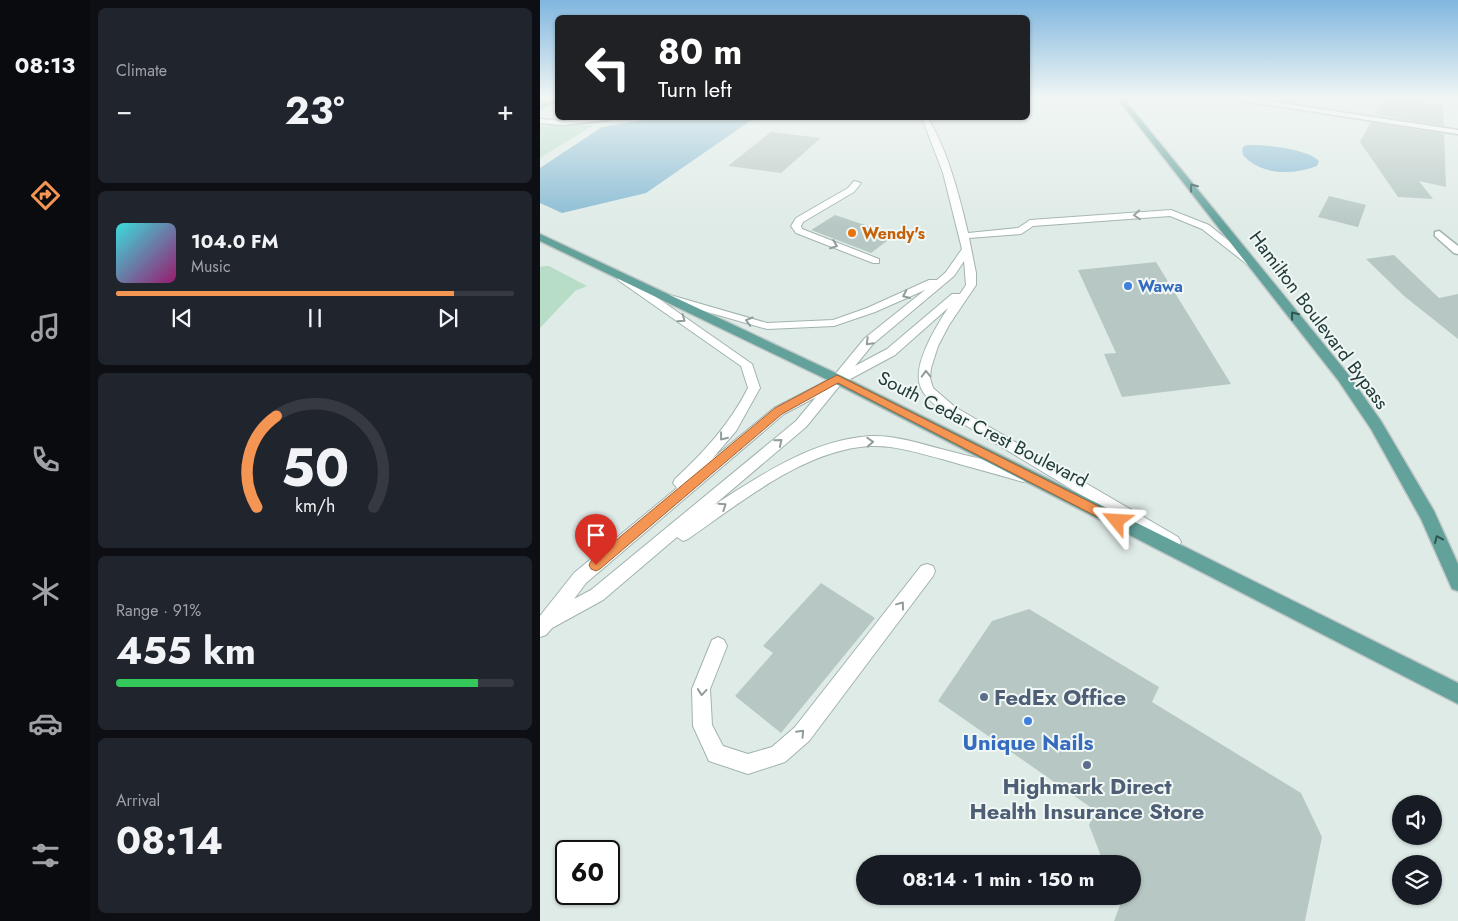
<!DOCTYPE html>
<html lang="en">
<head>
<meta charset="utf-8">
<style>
  :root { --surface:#171b24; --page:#20242c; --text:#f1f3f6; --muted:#9ea1a6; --line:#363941; --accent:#f59553 }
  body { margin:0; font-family:Jost,sans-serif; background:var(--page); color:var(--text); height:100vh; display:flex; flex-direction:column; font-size:19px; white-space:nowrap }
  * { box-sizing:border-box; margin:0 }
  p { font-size:16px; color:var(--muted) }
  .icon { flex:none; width:28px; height:28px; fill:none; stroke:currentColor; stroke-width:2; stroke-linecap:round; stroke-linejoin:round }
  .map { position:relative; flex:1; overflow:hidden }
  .panel { display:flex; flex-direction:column; gap:8px; padding:8px; background:#0d0f14; width:450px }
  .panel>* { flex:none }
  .hud { position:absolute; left:15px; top:15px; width:475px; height:105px; border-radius:8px; box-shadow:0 1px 4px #0004; background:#202124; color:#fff; overflow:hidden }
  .tools { position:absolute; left:852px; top:795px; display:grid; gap:10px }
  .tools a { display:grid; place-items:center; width:50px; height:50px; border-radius:50%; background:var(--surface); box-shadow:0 1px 4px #0004; font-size:25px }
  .speed { position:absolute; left:15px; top:840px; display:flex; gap:10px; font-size:25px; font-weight:700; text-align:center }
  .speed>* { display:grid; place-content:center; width:65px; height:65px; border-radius:50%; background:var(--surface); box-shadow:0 1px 4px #0004; line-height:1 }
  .speed .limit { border:2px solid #111; border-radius:8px; background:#fff; color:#111 }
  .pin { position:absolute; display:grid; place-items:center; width:42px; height:42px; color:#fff; margin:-51px -21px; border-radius:50% 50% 50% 0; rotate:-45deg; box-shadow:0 0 5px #0007 }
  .pin .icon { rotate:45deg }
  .me { position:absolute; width:55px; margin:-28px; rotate:297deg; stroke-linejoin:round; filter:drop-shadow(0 0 4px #0008) }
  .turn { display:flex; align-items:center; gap:18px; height:105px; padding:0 20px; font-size:22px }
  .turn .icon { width:65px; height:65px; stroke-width:2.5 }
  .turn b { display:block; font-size:35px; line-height:42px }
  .big { font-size:38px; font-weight:700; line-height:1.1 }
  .panel .card { flex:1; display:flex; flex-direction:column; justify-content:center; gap:8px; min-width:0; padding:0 18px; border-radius:8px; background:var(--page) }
  .panel .dial { align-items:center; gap:0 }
  .dial svg { height:130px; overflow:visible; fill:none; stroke:var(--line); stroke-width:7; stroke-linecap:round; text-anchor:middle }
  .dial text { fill:var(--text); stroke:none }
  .song { display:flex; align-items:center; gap:15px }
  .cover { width:60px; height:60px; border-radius:8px; background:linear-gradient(135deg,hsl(180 70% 55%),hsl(320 70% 35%)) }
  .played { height:5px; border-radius:2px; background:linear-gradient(90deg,var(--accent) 85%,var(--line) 85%) }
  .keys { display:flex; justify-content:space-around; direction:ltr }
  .heat { display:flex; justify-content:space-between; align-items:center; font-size:28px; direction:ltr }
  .charge { height:8px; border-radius:4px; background:linear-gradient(90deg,#34c759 91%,var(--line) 0) }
  .trip { position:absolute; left:316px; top:855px; width:285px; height:50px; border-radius:25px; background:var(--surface); box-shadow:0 1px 4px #0004; font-weight:700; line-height:50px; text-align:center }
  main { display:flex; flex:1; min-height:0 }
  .tabs { display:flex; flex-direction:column; width:90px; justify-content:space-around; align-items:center; background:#090b0e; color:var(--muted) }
  .tabs .icon { width:35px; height:35px }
  .tabs .selected { color:var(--accent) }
  .tabs b { font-size:22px; color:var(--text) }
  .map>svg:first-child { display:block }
  .green { fill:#b7ddc7 }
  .water { fill:#85b9d2 }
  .building { fill:#b7c8c4 }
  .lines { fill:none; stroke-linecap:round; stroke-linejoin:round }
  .lane-casing { stroke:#a2b3af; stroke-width:2 }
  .street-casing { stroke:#a2b3af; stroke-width:3 }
  .secondary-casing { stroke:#9eb7b2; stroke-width:3 }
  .primary-casing { stroke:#c1c8c7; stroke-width:3 }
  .lane { fill:#fff; fill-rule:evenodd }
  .street { fill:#fff; fill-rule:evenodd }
  .secondary { fill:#fff; fill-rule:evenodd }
  .primary { fill:#63a19b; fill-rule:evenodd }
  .oneway { stroke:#315451 }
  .oneway2 { stroke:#909d9c }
  .route { fill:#f59553; stroke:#9f6136 }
  .food-dot { fill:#e8710a; stroke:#f0f7f5; stroke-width:2 }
  .shop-dot { fill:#3f7fe0; stroke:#f0f7f5; stroke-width:2 }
  .service-dot { fill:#5c6f8a; stroke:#f0f7f5; stroke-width:2 }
  .labels { text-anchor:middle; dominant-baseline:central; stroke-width:4; stroke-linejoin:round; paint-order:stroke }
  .far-food-label { font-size:16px; font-weight:bold; fill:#c56008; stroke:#f0f7f5; text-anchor:start }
  .far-shop-label { font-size:16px; font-weight:bold; fill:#366cbe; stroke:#f0f7f5; text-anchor:start }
  .street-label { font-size:19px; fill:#203b38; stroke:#f0f7f5 }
  .near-service-label { font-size:22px; font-weight:bold; fill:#4e5e75; stroke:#f0f7f5; text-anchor:start }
  .near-shop-label { font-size:22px; font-weight:bold; fill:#366cbe; stroke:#f0f7f5 }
</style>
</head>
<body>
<main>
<nav class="tabs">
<b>08:13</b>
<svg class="icon selected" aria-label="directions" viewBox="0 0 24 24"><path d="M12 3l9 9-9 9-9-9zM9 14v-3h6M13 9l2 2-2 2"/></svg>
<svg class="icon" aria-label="music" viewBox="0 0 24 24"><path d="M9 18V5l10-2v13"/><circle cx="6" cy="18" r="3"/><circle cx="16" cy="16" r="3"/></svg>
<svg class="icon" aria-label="phone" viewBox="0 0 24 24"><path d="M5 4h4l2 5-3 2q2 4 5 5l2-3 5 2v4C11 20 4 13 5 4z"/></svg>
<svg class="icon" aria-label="climate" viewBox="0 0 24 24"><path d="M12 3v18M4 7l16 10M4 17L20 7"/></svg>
<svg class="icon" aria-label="car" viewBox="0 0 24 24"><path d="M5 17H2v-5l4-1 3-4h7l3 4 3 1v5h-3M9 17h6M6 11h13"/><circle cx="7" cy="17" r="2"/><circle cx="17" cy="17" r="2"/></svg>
<svg class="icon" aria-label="filters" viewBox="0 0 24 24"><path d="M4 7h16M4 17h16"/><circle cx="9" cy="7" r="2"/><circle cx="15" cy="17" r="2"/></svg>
</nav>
<section class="panel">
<div class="card"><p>Climate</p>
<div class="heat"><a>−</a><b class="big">23°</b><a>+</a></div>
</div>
<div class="card">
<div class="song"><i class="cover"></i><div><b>104.0 FM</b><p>Music</p></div></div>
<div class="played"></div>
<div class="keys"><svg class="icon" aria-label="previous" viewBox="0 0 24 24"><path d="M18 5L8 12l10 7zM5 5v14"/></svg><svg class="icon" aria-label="pause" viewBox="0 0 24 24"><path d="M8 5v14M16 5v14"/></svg><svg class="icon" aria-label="next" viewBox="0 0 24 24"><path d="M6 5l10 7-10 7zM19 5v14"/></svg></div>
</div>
<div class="card dial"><svg viewBox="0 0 100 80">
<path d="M14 69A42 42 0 1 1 86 69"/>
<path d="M14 69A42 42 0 0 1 26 13" stroke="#f59553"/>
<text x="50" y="56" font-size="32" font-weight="700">50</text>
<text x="50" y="72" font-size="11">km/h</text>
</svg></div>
<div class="card"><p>Range · 91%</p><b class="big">455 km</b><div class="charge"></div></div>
<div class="card"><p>Arrival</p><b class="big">08:14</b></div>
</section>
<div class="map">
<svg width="918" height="921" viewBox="0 0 918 921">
  <rect width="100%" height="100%" fill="#dfebe7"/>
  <path class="green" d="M54,125L0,158V126Z
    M4,266H9L47,286L35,291L0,328V267Z"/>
  <path class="water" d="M114,118H226L210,121L106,193L22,213L0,203V168L62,127Z
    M707,145C724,144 768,149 779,161L777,166C755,174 728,176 708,160C703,156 701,153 703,147Z"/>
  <path class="building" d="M845,98L903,105L904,126L835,115Z
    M831,122L904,134L906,187L879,181L893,199L858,197L820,142Z
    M231,132L281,138L241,173L188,166Z
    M789,196L826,205L818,227L778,217Z
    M295,215L355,235L331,253L271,230Z
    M854,255L899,298L918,294V339L864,296L826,259Z
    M616,262L659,332L691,384L582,397L564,354L576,353L538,270Z
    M281,583L335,618L241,733L195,696L233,653L223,646Z
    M489,609L619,687L612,702L761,793L782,837L765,921H574L580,905L577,896H592V864H564L549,825L556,811L398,701L452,621Z"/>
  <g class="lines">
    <g class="lane-casing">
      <path id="lane" d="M382,118H388C408,152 419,194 428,233L478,228L490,220L631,210L669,225L716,263L714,265H708L662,229L630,216L493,226L481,234L429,238L436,273V285L409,325L398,346L391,368L390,378L393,388L415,407L638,537L641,542L638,547L633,549L628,547L405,413C397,406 386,399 381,388C371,366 396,327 408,308L355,355L301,384L266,427L174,505C221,475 272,440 330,436C354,435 379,443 401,449C429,456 456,463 483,470L488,472L490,476L488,480L483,482C456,474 429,467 402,459C379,453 354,445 331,446C265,449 200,503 148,539L143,541L137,537L63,600L12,628L6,635L0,637V616L34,573L137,488L133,483L135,479C164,452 190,424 208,388L201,366L78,280V276H86L212,364L220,388L196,431L172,459L234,408L292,378L325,338L385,290L335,312L294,326L227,329L126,300L125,298L130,295L227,323L293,320L327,308L389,280H397L406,272L422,249L403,173ZM424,261L426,285L420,294H412L347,349L315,366L333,344L414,276ZM276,397L256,421L51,590L34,599L46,583L244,414Z
        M314,181L321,183L314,192L263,222L261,226L262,229L339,259V263H333L256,233L251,226L256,218L308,188Z
        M387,564L393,566L395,571L393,576L269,741L245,762L208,774L169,761L153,726L152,689L172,640L178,637L184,640L187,646L170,689L172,725L183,746L208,754L232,747L255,727L381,566Z"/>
    </g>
    <g class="street-casing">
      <path id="street" d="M693,98H709L918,130V134L697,100Z
        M899,231L918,246V254L914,253L895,236V232Z"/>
    </g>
    <g class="secondary-casing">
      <path id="secondary" d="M52,118H72L68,120L23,125L0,123V119L23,121Z"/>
    </g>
    <g class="primary-casing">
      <path id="primary" d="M13,98H18V101L0,109V104Z
        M577,98H583L808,374L841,421L894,511L918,564V591L912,589L881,519L831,429L798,380Z
        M0,234L302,376L918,683V704L292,382L0,241Z"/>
    </g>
    <use href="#lane" class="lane"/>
    <use href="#street" class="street"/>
    <use href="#secondary" class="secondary"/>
    <use href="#primary" class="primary"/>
  </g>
  <defs><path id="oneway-chevron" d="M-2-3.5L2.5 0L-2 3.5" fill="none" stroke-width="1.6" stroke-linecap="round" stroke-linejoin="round" transform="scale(1.25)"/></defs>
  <g class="oneway">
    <use href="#oneway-chevron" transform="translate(653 187) rotate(-128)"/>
    <use href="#oneway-chevron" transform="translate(754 315) rotate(-128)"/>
    <use href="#oneway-chevron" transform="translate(898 539) rotate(-114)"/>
  </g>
  <g class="oneway2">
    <use href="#oneway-chevron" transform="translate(597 215) rotate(175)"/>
    <use href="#oneway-chevron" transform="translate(294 245) rotate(21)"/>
    <use href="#oneway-chevron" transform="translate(366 295) rotate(155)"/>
    <use href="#oneway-chevron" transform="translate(142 319) rotate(35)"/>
    <use href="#oneway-chevron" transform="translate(209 321) rotate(-164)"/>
    <use href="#oneway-chevron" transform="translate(329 342) rotate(135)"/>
    <use href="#oneway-chevron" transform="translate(386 374) rotate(-91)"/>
    <use href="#oneway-chevron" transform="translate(183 437) rotate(128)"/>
    <use href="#oneway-chevron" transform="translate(239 442) rotate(-40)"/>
    <use href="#oneway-chevron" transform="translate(330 442) rotate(-3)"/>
    <use href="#oneway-chevron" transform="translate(183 506) rotate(-34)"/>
    <use href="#oneway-chevron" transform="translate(361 605) rotate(-53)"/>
    <use href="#oneway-chevron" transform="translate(162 692) rotate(95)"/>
    <use href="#oneway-chevron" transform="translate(261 733) rotate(-47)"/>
  </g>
  <linearGradient id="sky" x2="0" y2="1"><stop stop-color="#80b6df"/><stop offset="0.43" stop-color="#f1f6f4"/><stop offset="1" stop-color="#f1f6f4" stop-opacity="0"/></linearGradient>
  <rect width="918" height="227" fill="url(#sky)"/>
  <path class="route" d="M297,375L582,518L583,521L582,525L577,526L573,525L298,383L242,414L60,569L56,571L51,569L49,565L51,561L235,408Z"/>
  <circle class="food-dot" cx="312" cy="233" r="5"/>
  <g class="shop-dot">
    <circle cx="588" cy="286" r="5"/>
    <circle cx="488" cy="721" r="5"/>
  </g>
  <g class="service-dot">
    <circle cx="444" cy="697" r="5"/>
    <circle cx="547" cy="765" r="5"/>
  </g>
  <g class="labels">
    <g class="far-food-label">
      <text x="322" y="233">Wendy's</text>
    </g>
    <g class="far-shop-label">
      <text x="598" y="286">Wawa</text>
    </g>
    <g class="street-label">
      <text transform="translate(779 320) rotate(53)">Hamilton Boulevard Bypass</text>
      <text transform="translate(443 429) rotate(27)">South Cedar Crest Boulevard</text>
    </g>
    <g class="near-service-label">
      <text x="454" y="697">FedEx Office</text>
      <text x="547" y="786" text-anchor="middle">Highmark Direct<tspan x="547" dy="25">Health Insurance Store</tspan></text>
    </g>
    <g class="near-shop-label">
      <text x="488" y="742">Unique Nails</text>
    </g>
  </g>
</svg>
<div class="tools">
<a><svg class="icon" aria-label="sound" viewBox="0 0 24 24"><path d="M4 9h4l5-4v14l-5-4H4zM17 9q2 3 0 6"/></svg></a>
<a><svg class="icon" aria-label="layers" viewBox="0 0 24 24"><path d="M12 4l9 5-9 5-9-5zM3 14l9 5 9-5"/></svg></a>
</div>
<div class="speed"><div class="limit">60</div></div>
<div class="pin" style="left:56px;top:565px;background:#d93025"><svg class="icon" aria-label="arrive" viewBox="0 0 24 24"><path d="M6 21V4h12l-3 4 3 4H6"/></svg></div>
<svg class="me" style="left:577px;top:521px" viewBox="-20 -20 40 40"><path d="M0-17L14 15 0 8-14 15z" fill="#f59553" stroke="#fff" stroke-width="4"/></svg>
<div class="trip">08:14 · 1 min · 150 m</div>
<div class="hud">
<div class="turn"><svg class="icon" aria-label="left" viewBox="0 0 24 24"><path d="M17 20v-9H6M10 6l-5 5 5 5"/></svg><div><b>80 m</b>Turn left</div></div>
</div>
</div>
</main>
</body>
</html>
